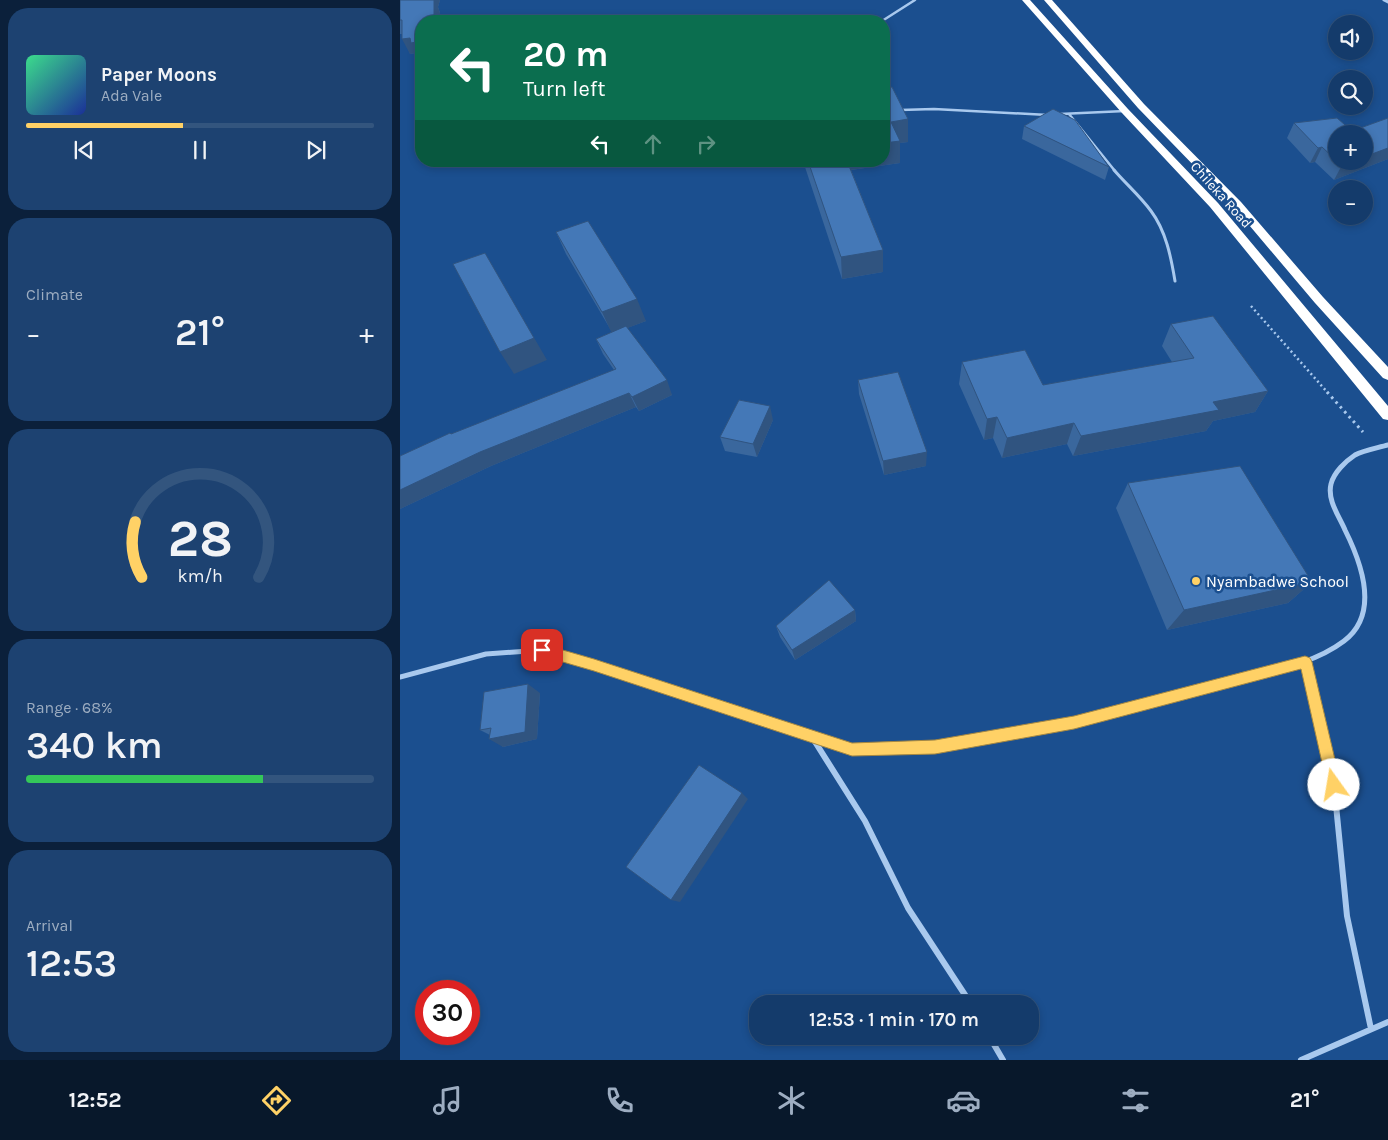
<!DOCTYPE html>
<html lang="en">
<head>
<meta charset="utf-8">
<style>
  :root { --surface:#143b6b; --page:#1d4271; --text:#f1f3f6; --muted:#9dadc1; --line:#33557e; --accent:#ffd166 }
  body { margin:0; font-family:Karla,sans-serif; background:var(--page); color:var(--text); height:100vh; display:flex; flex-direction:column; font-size:19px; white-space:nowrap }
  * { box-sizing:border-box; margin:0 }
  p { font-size:16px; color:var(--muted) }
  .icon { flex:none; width:28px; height:28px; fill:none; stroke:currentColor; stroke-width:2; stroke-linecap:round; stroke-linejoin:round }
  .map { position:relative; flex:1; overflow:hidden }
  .side { display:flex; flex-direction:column; gap:8px; padding:8px; background:#0b203b; width:400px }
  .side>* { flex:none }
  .top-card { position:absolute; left:15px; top:15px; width:475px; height:152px; border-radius:20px; box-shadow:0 2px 8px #0003,0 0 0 1px var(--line); background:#0b6e4f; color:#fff; overflow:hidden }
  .tools { position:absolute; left:928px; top:15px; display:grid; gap:10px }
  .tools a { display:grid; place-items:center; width:45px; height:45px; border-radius:50%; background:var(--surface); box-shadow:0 2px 8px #0003,0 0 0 1px var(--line); font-size:25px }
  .speed { position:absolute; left:15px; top:980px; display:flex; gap:10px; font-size:25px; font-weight:700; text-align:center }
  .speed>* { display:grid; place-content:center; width:65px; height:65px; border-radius:50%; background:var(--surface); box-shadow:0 2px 8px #0003,0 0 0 1px var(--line); line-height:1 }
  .speed .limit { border:8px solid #d22; background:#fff; color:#111 }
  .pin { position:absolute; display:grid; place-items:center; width:42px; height:42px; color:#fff; margin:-21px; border-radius:10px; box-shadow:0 2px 8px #0006 }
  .me { position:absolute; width:55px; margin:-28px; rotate:347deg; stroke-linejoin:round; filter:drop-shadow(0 0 4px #0008) }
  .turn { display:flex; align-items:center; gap:18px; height:105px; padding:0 25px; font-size:22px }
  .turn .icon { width:65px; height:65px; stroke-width:2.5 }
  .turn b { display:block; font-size:35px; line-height:42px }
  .lanes { display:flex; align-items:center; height:48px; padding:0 25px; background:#0003; justify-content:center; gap:25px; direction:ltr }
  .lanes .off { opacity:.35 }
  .big { font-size:38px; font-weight:600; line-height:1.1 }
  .side .card { flex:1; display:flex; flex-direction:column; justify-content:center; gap:8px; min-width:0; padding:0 18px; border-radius:20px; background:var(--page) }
  .side .dial { align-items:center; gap:0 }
  .dial svg { height:130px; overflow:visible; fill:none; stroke:var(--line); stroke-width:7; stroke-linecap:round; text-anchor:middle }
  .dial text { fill:var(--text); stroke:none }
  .song { display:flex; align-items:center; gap:15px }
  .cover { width:60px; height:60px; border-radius:8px; background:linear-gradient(135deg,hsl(150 70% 55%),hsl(230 70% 35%)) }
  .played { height:5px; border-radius:2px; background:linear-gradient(90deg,var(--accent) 45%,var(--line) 45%) }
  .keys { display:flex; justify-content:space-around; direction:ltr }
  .heat { display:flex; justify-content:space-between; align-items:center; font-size:28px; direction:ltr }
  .charge { height:8px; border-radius:4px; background:linear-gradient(90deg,#34c759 68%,var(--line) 0) }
  .trip { position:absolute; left:349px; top:995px; width:290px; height:50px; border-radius:20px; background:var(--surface); box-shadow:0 2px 8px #0003,0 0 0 1px var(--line); font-weight:600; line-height:50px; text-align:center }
  .dock { display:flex; height:80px; justify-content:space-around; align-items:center; background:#08182b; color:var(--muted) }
  .dock .icon { width:35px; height:35px }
  .dock .on { color:var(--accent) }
  .dock b { font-size:22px; color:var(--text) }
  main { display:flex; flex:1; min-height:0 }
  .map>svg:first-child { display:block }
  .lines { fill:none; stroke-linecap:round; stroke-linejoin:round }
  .path-far1 { stroke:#a9c9ee; stroke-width:2.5; stroke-dasharray:2 3; stroke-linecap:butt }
  .path { stroke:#a9c9ee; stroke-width:3; stroke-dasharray:2.5 4; stroke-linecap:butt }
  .lane-far1 { stroke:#a9c9ee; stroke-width:2.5 }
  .lane { stroke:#a9c9ee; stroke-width:3 }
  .street-far2 { stroke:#a9c9ee; stroke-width:3 }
  .street-far1 { stroke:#a9c9ee; stroke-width:5 }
  .street { stroke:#a9c9ee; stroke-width:6 }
  .highway { fill:#fff; fill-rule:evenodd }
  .wall { fill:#3a679d; fill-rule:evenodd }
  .shaded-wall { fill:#305480 }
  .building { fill:#4478b7; stroke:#305480 }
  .route { fill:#ffd166; stroke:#a68842 }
  .poi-dot { fill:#ffd166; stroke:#1b4f8f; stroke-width:2 }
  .labels { text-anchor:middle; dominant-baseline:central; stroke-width:5; stroke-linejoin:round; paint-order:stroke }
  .far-street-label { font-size:14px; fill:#fff; stroke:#1b4f8f }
  .poi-label { font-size:16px; fill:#fff; stroke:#1b4f8f; text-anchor:start }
</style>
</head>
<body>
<main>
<section class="side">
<div class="card">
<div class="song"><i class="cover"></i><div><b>Paper Moons</b><p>Ada Vale</p></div></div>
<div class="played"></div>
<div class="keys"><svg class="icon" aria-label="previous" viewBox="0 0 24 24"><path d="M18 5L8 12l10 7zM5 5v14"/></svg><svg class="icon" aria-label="pause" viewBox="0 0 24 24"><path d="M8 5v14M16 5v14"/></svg><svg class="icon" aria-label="next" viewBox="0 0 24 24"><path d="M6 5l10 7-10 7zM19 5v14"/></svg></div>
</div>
<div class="card"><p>Climate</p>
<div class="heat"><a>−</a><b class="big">21°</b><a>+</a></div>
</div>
<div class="card dial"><svg viewBox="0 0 100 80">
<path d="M14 69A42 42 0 1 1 86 69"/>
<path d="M14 69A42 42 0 0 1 10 35" stroke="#ffd166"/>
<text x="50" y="56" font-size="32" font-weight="700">28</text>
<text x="50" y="72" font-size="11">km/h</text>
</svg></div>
<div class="card"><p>Range · 68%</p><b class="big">340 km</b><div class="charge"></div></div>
<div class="card"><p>Arrival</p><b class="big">12:53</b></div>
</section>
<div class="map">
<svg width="988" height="1060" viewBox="0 0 988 1060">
  <rect width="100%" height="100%" fill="#1b4f8f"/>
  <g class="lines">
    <path class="path-far1" d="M851,306L928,393"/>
    <path class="path" d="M927,392L963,432"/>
    <path class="lane-far1" d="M482,21L515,0
      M500,110L534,109L648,115
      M660,114L725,111
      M669,114L715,171"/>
    <path class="lane" d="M714,170C726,184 740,196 751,211C766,231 771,257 775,281"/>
    <path class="street-far2" d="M984,0L988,2"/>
    <path class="street-far1" d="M905,662L910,683
      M0,677L86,654L142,650L248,683
      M826,683C865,672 911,666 944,641C980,614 962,564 945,530C939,516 927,500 931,484C934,472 946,461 955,455C964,450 978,448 988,445"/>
    <path class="street" d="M244,682L452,750L535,747L673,723L831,682
      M910,682L934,785L947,916L971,1029
      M412,737L465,821L508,908L571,1004
      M589,1036L603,1060
      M901,1060L988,1022"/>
    <path class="highway" d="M622,0H630L728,109L818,203L988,406V420L983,419L810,207L722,113Z
      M644,0H652L744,104L841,202L923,297L988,367V380L983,378L915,303L833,206L738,108Z"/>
  </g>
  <path class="wall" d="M0,0H40L38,7L40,13L21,21V57L19,58L16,53L10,54L2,34H0Z
    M484,88L508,142L500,143V163L451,170L483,250V272L442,279L403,161H484Z
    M937,118L952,131L988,118V159L934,180L915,162L910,163L887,138L894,123ZM936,134H964V161H936Z
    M624,126L709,167L705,180L622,139Z
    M156,232L246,321L227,328L272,395L239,411L236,407L91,466L0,509V456L214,370L203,354L196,339L212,332L166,254Z
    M771,324L868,391L855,412L813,421L806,431L673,456L667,444L602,458L593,438L584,440L559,384L562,362L643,385L772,362L762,346Z
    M458,380L526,466L484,475L459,394Z
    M373,420L357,457L325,451L320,437Z
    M728,483L912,582L888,603L767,630L716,508Z
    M455,610L456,621L395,660L380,637L376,626Z
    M140,693L137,739L103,747L90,735L80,730Z"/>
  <path class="shaded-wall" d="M29,0H40L38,7L40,13L41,21H34Z
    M10,38L21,41V57L19,58L16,53L10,54L2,39Z
    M508,119V142L500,143V163L443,171V161H484V143L491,122Z
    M922,147L915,162L910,163L918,148Z
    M988,148V159L934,180L942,165L953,161H964V157Z
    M483,250V272L442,279L441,257Z
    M85,253L147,360L114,374L100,352Z
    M237,299L246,321L212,334L202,312Z
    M267,380L272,395L239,411L232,397Z
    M868,391L855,412L813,421L806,431L673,456L681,436L813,402Z
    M229,393L236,407L91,466L0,509V490L80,452Z
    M370,406L373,420L357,457L353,444Z
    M597,417L593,438L584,440L587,419Z
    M674,423L667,444L602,458L607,438Z
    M527,452L526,466L484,475L483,461Z
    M912,582L888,603L767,630L784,610Z
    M455,610L456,621L395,660L392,650Z
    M128,684L140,693L137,739L103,747L89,739Z
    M342,793L348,799L280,902L271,900Z"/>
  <path class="building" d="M0,0H34V21H21V41L11,43L10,38L2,39V20H0Z
    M492,87L508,119L491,122L500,141L484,143V88Z
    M653,109L675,120L709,167L624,126Z
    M937,118L952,131L988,118V148L964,157V134H936V160L922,147L918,148L894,123Z
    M408,161H447L483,250L441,257Z
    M938,161H953L942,165Z
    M188,221L237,299L202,312L156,232Z
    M85,253L134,338L100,352L53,264Z
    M813,316L868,391L813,402L819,410L681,436L674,423L607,438L597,417L587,419L562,362L625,350L643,385L794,358L771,324Z
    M226,326L267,380L232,397L229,393L80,452L0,490V456L50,433L51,434L216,369L196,339Z
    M498,372L527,452L483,461L458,380Z
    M339,400L370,406L353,444L320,437Z
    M840,466L912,582L784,610L728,483Z
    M429,580L455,610L392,650L376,626Z
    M128,684L125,732L89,739L91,728L80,730L84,692Z
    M299,765L342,793L271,900L226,867Z"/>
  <path class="route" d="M142,644L194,659L452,743L535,740L674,716L905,656L910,658L912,662L941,785L939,790L934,792L929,790L927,785L901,669L674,729L535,754L452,756L194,671L142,656L138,655L136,650L138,646Z"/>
  <circle class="poi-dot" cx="796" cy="581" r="5"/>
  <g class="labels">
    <g class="far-street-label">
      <text transform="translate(821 195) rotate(48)">Chileka Road</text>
    </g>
    <g class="poi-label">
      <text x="806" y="581">Nyambadwe School</text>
    </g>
  </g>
</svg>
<div class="tools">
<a><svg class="icon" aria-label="sound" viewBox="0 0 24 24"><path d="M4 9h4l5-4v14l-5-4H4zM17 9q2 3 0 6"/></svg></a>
<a><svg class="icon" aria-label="search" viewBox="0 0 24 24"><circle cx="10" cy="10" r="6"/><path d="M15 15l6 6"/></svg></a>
<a>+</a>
<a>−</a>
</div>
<div class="speed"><div class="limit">30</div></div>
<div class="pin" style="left:142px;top:650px;background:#d93025"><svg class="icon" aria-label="arrive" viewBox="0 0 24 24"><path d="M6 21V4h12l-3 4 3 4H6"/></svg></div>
<svg class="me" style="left:934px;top:785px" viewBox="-20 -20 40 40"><circle r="19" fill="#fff"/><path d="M0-13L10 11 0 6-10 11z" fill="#ffd166"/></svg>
<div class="trip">12:53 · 1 min · 170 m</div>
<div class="top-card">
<div class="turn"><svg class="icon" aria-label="left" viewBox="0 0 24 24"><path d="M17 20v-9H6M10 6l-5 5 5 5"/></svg><div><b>20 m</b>Turn left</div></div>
<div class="lanes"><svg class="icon" aria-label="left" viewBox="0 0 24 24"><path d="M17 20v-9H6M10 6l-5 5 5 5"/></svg><svg class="icon off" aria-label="ahead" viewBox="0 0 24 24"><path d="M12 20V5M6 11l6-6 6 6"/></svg><svg class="icon off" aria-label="right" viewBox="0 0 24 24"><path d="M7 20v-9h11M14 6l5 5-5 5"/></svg></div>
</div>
</div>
</main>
<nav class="dock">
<b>12:52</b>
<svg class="icon on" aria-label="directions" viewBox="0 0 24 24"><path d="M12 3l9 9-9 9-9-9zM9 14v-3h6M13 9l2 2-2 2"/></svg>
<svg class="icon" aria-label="music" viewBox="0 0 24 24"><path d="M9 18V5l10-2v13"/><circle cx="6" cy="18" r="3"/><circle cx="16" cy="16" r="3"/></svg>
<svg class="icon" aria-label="phone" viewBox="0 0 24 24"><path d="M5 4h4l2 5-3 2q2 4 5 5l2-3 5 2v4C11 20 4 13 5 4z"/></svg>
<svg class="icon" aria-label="climate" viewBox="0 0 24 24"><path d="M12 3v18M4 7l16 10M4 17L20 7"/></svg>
<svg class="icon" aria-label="car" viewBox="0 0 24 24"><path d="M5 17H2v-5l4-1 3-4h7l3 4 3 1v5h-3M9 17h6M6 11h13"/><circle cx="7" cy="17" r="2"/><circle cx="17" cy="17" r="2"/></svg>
<svg class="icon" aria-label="filters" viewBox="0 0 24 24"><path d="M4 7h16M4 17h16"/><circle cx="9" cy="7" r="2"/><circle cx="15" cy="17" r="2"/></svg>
<b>21°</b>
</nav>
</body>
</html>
